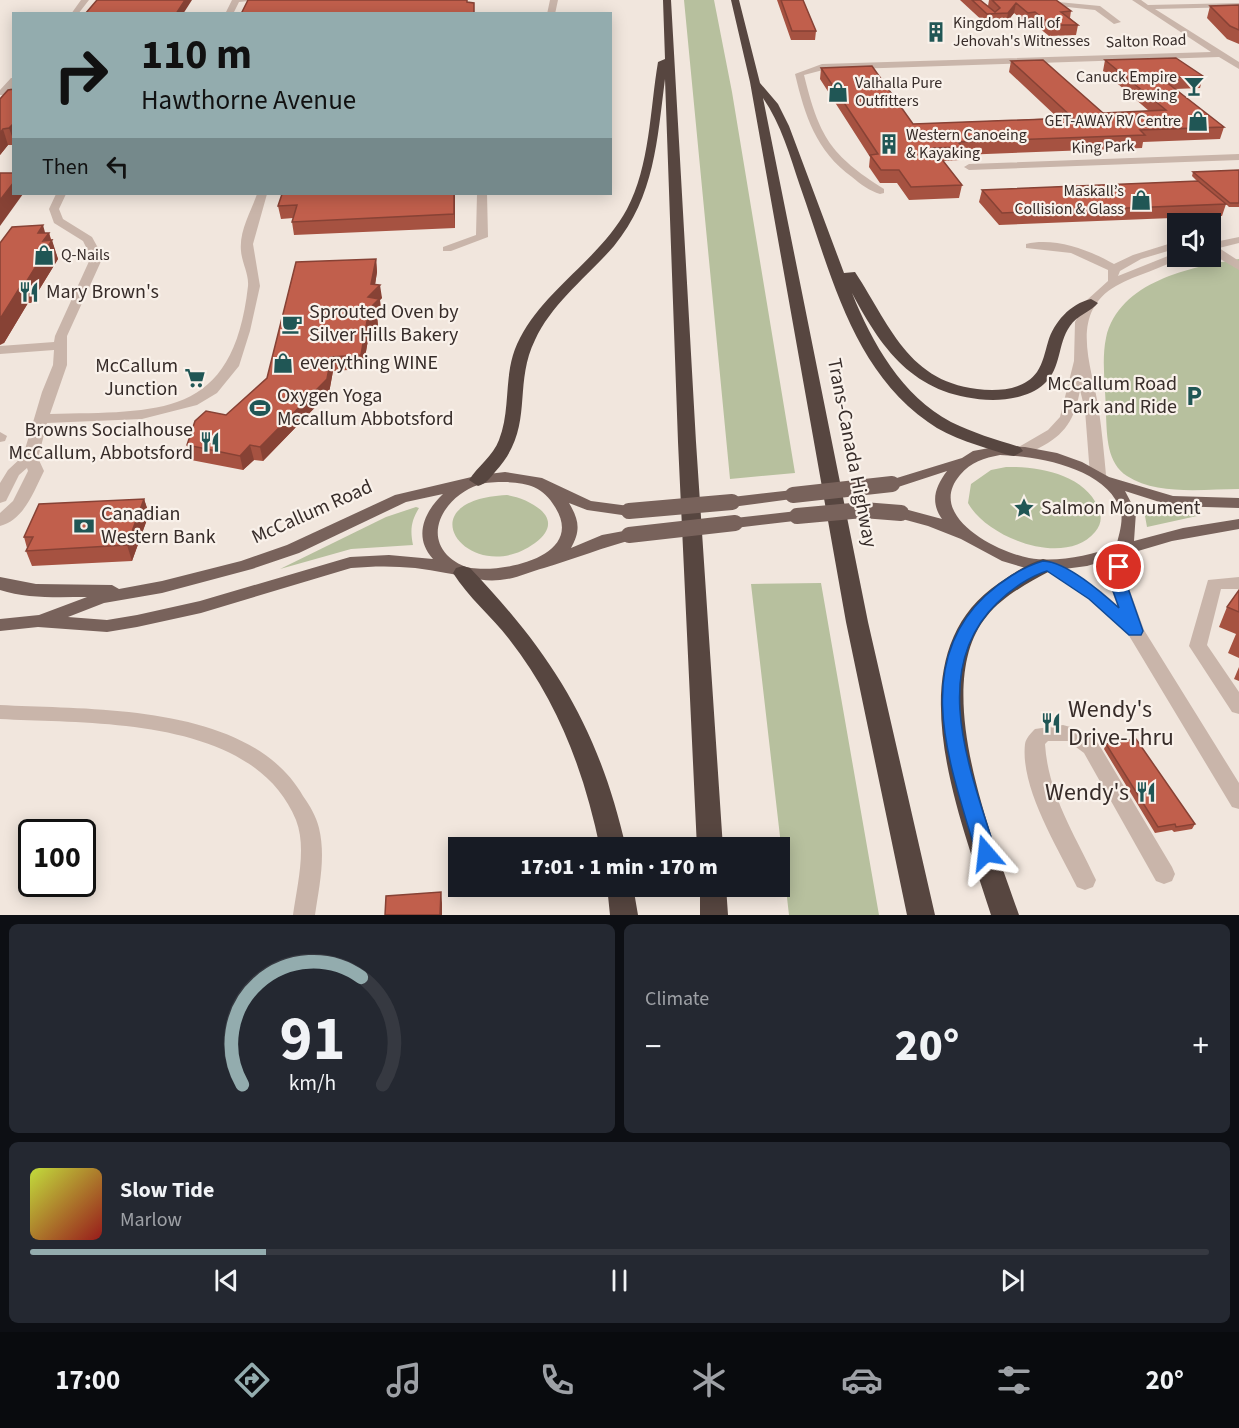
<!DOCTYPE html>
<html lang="en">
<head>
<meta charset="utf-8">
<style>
  :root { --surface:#171b24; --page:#242831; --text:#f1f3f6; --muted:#9ea1a6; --line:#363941; --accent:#93acae }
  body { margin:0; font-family:"Source Sans 3",sans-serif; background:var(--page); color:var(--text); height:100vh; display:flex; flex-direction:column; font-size:22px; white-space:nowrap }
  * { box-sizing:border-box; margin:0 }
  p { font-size:20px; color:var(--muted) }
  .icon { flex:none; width:33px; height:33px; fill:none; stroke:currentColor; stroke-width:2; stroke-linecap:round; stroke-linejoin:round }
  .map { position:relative; height:915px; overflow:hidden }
  .drawer { display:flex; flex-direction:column; gap:9px; padding:9px; background:#0d0f14; flex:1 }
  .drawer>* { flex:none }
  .top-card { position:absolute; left:12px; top:12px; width:600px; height:183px; border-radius:0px; box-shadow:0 3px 15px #0003; background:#93acae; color:#111; overflow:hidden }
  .controls { position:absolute; left:1167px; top:213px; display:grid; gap:12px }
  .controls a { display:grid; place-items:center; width:54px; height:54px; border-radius:0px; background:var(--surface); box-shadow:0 3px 15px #0003; font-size:30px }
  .speed { position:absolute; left:18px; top:819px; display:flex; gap:12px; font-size:30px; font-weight:700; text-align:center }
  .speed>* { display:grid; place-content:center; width:78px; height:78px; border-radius:50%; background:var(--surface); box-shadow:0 3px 15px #0003; line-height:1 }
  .speed .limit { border:3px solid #111; border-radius:9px; background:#fff; color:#111 }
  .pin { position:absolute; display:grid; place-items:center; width:51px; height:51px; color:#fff; margin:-26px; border:3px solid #fff; border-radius:50%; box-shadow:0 2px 6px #0007 }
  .me { position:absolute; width:66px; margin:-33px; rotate:343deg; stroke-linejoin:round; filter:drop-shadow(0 0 4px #0008) }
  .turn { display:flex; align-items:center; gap:21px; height:126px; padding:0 30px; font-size:27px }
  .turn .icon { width:78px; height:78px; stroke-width:2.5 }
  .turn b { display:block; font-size:42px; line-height:51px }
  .then { display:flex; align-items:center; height:57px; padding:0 30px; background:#0003; gap:12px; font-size:22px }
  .big { font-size:45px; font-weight:800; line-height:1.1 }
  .drawer .widget { flex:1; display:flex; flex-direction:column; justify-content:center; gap:9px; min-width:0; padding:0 21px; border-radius:9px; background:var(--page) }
  .drawer .dial { align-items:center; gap:0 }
  .dial svg { height:156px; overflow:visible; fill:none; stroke:var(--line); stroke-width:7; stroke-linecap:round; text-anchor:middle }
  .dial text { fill:var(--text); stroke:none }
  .song { display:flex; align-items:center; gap:18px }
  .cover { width:72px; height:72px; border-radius:9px; background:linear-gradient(135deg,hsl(70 70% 55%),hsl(0 70% 35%)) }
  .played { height:6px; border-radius:3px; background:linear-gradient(90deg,var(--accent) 20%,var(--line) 20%) }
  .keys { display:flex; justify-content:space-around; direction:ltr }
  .heat { display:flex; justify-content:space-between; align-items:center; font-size:33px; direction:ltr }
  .drawer .tiles { flex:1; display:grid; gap:9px; grid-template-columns:1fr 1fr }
  .widget:last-child { grid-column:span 2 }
  .trip { position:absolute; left:448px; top:837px; width:342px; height:60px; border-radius:0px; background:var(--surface); box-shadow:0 3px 15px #0003; font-weight:800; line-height:60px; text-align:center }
  .tabs { display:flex; height:96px; justify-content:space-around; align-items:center; background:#090b0e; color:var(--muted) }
  .tabs .icon { width:42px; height:42px }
  .tabs .on { color:var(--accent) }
  .tabs b { font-size:27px; color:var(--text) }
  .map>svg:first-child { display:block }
  .green { fill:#b7c09e }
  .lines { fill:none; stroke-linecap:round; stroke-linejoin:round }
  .minor { fill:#c9b5aa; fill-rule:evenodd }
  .major { fill:#78625b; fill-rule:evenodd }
  .highway { fill:#574640; fill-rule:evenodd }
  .major-bridge { stroke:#78625b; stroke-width:16 }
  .wall { fill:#a65241 }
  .shaded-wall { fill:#874235 }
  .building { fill:#c15f4c; stroke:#874235; stroke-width:1.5 }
  .route { fill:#1a73e8; stroke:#114b97; stroke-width:1.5 }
  .labels { text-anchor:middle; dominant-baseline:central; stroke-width:4.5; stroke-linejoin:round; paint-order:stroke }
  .far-poi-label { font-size:16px; fill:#372c29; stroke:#f9f1ea; text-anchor:start }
  .far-street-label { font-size:16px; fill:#372c29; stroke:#f9f1ea }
  .poi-label { font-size:20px; fill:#372c29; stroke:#f9f1ea; text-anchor:start }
  .street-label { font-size:20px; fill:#372c29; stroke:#f9f1ea }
  .near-poi-label { font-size:24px; fill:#372c29; stroke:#f9f1ea; text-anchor:start }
</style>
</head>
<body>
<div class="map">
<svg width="1239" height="915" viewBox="0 0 1239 915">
  <rect width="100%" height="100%" fill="#f1e6dd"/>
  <path class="green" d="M684,0H714L732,92L795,473L730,479Z
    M1239,259V489C1205,489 1158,496 1127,476C1107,463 1107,437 1106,415C1106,390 1101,362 1106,338C1119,281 1191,267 1239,259Z
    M1006,467C1037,466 1084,474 1098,507C1102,515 1102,524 1095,532C1065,568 987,538 968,503L971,484L991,470Z
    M507,495C531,499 568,519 535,543C471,590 401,500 507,495Z
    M1143,505L1197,516L1147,527Z
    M416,507L419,508C411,521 410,530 413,545L351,549L280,569L386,517Z
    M821,583L879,915H789L751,584Z"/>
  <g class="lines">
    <path class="minor" d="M81,0H89L78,14H71Z
      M232,0H258L239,2L233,14H225Z
      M550,0H558L555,14H547Z
      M1037,0L1100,6L1121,22L1114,24L1095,10L1040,4Z
      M1132,0H1141L1148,5L1239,3V7L1155,9L1239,62V69L1219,57L823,70L804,75C819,136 830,155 884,189V193L880,194C870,191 860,184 852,177C816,151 805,116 795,74L822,64L1211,52Z
      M11,78H14V86L5,95H0V90Z
      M1239,154V160L969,170L964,167L969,164Z
      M56,194H66L59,209L63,219L92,237L103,257L67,336V365L50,414C159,411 233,420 248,286C249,274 242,263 241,251C239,231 251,212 257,194H267L253,244L260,286L250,331L239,366L217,393L197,405L142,419L47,423L38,458L44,471C34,491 24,520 0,526V513L13,501L28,471L27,468L19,475L6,501L0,503V483L8,470L23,456L42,392L53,365L54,350L0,354V346L54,342L55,336L91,257L83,241L54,223L49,209Z
      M477,194H487L488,237L451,251H443V247L476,235Z
      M1239,237V243L1219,248L1239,261V270L1210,253V243Z
      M1178,241V248L1141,259L1120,271L1118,276L1178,252V256H1183C1162,269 1137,274 1116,286C1067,314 1093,369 1099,411C1102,432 1104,454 1106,475L1103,478L1098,480L1090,475L1085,410L1080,390C1075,419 1065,435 1039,448C1031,452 1025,456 1017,454L1015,451L1017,448L1048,430L1060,417L1074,361L1075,322L1087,300L1108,281V270L1071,253L1026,248V244C1055,237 1089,250 1114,264L1133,255Z
      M0,432L7,436L5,441L0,442Z
      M1117,547L1125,552L1130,591L1144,630L1239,783V809L1232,807L1128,634L1089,599L1043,567L1045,563H1057L1101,591L1117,605L1112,591L1109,552Z
      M1239,577V589H1221L1207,645L1239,692V714L1232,712L1189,646L1208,580Z
      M0,705C93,710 250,703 303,796C310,806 316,816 319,828C326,857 319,887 315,915H293C297,886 307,848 296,820C253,716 93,724 0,719Z
      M1063,725L1081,730L1098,743L1172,867L1175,874L1172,881L1164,884L1156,881L1084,753L1068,741H1048L1045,744C1048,794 1075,835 1096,880L1093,887L1085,890L1077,887C1058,848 1020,788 1025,744C1026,738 1031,733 1035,729Z"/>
    <path class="major" d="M1000,446L1025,447L1057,453L1082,462L1109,477L1173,496L1239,498V508L1172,506L1125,491L1136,512L1134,541L1183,528L1239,519V529L1172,541L1087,566L1049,571L1029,569L1002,561L961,539L928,526L895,517L893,513L901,508L942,519C930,502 935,487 947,471L892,489L884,484L887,481L962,458L973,451ZM1000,455C1036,456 1102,467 1119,506C1125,518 1119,534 1116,547C1088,555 1059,563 1029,558C997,552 925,516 960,475C971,462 984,458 1000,455Z
      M505,472L542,478L591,501L629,506L637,511L629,516L587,510L569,503C579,520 581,530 571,548L602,535L629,530L637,535L635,539C604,547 574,559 544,568C529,572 516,579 500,580C480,582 465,576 446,573C415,566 383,565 351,568L201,613L137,627L107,632L38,627L0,631V619L39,615L87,597C59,597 27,599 0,590V577L36,584L112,585L119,589L162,581L241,561L287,545L395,495L480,475ZM505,482C527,483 543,486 555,507C586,556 505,573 471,568C463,567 453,561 447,555C423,529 450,494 478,485C486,482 496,482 505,482ZM443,494C424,512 413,537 433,559L389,555L350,557L200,601L137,615L107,620L68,617L104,603L162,593L252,569L299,553L406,502Z
      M793,490L799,492L801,495L799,498L732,507L724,502L732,497Z
      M797,511L805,516L803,520L735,528L727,523L735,518Z"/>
    <path class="highway" d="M663,0H671L696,442L723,848H697L678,442L665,79C657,140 655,196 614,246C588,276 552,303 535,340C512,387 536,428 495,472C490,478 486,484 478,486L469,480C478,466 493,456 499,440C512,407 502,371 520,338C546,288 600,259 627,209C650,166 650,109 658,62L665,59Z
      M731,0H739L760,83L778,104L789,126L844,273L855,272C893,330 910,388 992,390C1009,390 1027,386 1037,372C1043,363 1045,352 1048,342C1054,322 1070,304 1091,299L1098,303C1091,312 1077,315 1070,326C1057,344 1062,368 1044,384C1031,396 1010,400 993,400C918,398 884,354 852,293C872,343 902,396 951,422C973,433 997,440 1020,447L1023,451L1014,456L1008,455C981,446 951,439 928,422C851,368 830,270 800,186C790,156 781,124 763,98L868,622L935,915H907L846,622L750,82Z
      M1043,559L1050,561L1053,566L1050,571C1028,583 1003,596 987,616C929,686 993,839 1019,915H991C961,818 891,656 999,583C1012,574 1027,564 1043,559Z
      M463,566L470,568C553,655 599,729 626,848H600C584,771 558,702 509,639C492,617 468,597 453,573L456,568Z
      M607,886H633L638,915H610Z
      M700,886H726L728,915H700Z"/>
    <path class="major-bridge" d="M793,495L892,484
      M629,511L732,502
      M797,516L863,510L901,513
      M629,535L735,523"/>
  </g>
  <path class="wall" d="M777,0H803L816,31L815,40H791Z
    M960,0H980L988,6L989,0H1056L1071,11L1070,18L1078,25L1076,35L1049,36L1033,23H1026L1014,13L1006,23L986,24Z
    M1239,5V44L1227,39L1207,18L1210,6Z
    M1105,60L1203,76L1200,88L1175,89L1224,127L1220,139L1143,142L1142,148L961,155L960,160L943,161L962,185L959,198L909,200L897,183H880L869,167L870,157L820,79L821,68L913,124L1058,118L1009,72L1011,61L1103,113L1149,111L1103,71Z
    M14,89V145H8L0,155L8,90Z
    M1239,170V207H1229L1226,204L1222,216L999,225L979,202L982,190L1197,181L1192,176L1193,172Z
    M282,194H455V228L294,235L292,222L293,218L281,219L278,206Z
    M45,233H49L58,259L31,303H28L4,343L0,243Z
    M376,259L377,272L375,284L382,298L380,300L381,312L377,316L378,326L369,334L363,369L333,371L329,393L263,461L254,460L243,470L191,460L187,445L226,415L267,378Z
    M144,499L149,514L132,561L32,566L26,551L27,548L24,537Z
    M1239,590V658L1228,653L1236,634L1219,627L1227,607Z
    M1239,667V681L1234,679Z
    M1106,744L1195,824L1192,829L1174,832L1172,830L1155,833L1104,749Z"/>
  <path class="shaded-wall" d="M185,0H192L183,14H176Z
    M1016,3L1014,13L1006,23L1008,13Z
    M14,123V142L9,128Z
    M3,129L8,145L0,155V133Z
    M14,182V194H23L0,226V200Z
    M454,194H455V228L454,214Z
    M43,225L46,236L49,233L51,242L52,240L58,259L31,303L25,284L38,233Z
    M376,259L377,272L374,292L380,285L382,298L380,300L381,312L377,316L378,326L369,334L363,369L361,355L368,310V297Z
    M22,284L28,303L4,343L0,345V319Z
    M331,357L333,371L329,393L263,461L260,447Z
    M250,445L254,460L243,470L240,456Z
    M144,499L149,514L132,561L127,545Z
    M441,892L442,903V915H440Z"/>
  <path class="building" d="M97,0H185L176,14H85Z
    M248,0H467V2L474,3V14H241Z
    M781,0H803L816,31H792Z
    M972,0H980L995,12L1000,8L992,0H1056L1071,11L1061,12L1078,25H1052L1035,12L1028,13L1016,3L1008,13L987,14Z
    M1239,5V30L1230,26L1210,6Z
    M1176,58L1203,76L1161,78L1224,127L1140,130L1145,135L958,142L963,147L933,148L962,185L911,187L899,170H881L870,155L878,154L821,68L872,66L913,124L1073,118L1011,61L1043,60L1103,113L1166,110L1105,60Z
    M14,89V123L9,128L3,129L0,133V99L8,90Z
    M1239,170V203H1230L1193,172Z
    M0,173H14V182L0,200Z
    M1198,181L1226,204L1002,213L982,190Z
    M282,194H454V214L292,222L297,205L278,206Z
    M43,225L38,233H49L43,241L52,240L25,284H22L0,319V243L12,227Z
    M376,259L371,284L380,285L368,297L379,299L368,310L376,312L367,321L361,355L331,357L327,379L260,447L250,445L240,456L187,445L195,421L206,411L226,415L267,378L296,262Z
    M144,499L127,545L26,551L33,537H24L39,504Z
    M1239,590V612L1227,607Z
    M1136,739L1195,824L1176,827L1175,824L1158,827L1106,744Z
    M441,892L440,915H385L386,896Z"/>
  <path class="route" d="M1043,561C1067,562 1101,592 1119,608L1113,591L1111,567L1119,561L1124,563L1129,591L1143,631L1141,635H1129L1089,599L1047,571C1030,576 1010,590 997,603C927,671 972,774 996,853L993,859L986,862L979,859L976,853C952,769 910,667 985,596C1000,582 1022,567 1043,561Z"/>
  <defs>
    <g id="building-bare" transform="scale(1.62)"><path d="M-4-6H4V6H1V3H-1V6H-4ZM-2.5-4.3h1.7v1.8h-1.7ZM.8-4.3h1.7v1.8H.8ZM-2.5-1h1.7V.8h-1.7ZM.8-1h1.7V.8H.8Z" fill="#205655" stroke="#f9f1ea" stroke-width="2.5" paint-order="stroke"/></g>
    <g id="bar-bare" transform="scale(1.62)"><path d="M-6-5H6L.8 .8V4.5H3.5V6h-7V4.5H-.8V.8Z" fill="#205655" stroke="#f9f1ea" stroke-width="2.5" paint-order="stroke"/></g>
    <g id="shop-bare" transform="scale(1.62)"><path d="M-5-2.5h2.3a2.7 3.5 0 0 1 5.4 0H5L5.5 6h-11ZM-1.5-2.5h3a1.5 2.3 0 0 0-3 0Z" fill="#205655" stroke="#f9f1ea" stroke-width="2.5" paint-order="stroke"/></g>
    <g id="restaurant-bare" transform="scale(1.62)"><path d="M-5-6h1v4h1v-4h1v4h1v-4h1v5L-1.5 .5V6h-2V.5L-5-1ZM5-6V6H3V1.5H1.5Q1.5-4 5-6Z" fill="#205655" stroke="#f9f1ea" stroke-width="2.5" paint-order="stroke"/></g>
    <g id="cafe-bare" transform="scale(1.62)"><path d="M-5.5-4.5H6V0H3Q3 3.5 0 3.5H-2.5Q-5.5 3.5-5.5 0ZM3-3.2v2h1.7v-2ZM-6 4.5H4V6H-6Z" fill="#205655" stroke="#f9f1ea" stroke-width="2.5" paint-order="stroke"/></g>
    <g id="supermarket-bare" transform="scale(1.62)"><path d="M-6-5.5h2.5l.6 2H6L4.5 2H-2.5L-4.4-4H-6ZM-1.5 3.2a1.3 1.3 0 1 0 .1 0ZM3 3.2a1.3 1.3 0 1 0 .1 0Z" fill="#205655" stroke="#f9f1ea" stroke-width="2.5" paint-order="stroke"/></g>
    <g id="parking-bare" transform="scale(1.62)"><path d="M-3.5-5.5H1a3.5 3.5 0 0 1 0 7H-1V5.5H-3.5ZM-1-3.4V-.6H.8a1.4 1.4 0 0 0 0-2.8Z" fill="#205655" stroke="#f9f1ea" stroke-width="2.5" paint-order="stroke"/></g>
    <g id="stadium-bare" transform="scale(1.62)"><path d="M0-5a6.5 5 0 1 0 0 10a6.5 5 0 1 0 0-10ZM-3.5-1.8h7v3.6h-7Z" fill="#205655" stroke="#f9f1ea" stroke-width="2.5" paint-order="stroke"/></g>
    <g id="sight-bare" transform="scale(1.62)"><path d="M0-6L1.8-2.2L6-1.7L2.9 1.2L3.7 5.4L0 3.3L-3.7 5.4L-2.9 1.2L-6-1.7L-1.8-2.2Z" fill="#205655" stroke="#f9f1ea" stroke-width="2.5" paint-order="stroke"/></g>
    <g id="bank-bare" transform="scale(1.62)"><path d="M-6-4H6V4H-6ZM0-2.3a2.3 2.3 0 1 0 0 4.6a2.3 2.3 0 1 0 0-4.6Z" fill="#205655" stroke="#f9f1ea" stroke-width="2.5" paint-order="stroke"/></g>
  </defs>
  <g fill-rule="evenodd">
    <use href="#building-bare" x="936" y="32"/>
    <use href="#bar-bare" x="1194" y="86"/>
    <use href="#shop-bare" x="838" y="92"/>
    <use href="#shop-bare" x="1198" y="121"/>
    <use href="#building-bare" x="889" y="144"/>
    <use href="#shop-bare" x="1141" y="200"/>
    <use href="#shop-bare" x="44" y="255"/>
    <use href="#restaurant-bare" x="29" y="292"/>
    <use href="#cafe-bare" x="292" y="324"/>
    <use href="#shop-bare" x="283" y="363"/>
    <use href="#supermarket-bare" x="195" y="378"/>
    <use href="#parking-bare" x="1194" y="396"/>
    <use href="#stadium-bare" x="260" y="408"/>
    <use href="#restaurant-bare" x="210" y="442"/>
    <use href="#sight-bare" x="1024" y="508"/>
    <use href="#bank-bare" x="84" y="526"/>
    <use href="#restaurant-bare" x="1051" y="723"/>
    <use href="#restaurant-bare" x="1146" y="792"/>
  </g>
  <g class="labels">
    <g class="far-poi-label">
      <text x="953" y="23">Kingdom Hall of<tspan x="953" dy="18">Jehovah's Witnesses</tspan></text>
      <text x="1177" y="77" text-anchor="end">Canuck Empire<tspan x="1177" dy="18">Brewing</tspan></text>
      <text x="855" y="83">Valhalla Pure<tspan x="855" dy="18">Outfitters</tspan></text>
      <text x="1181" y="121" text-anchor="end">GET-AWAY RV Centre</text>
      <text x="906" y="135">Western Canoeing<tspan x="906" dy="18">&amp; Kayaking</tspan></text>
      <text x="1124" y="191" text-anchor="end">Maskall’s<tspan x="1124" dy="18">Collision &amp; Glass</tspan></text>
      <text x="61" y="255">Q-Nails</text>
    </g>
    <g class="far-street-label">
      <text transform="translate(1146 41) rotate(-2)">Salton Road</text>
      <text transform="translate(1103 147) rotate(-2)">King Park</text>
    </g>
    <g class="poi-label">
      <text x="46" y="292">Mary Brown's</text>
      <text x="309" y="312">Sprouted Oven by<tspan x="309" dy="23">Silver Hills Bakery</tspan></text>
      <text x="300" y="363">everything WINE</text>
      <text x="178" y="366" text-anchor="end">McCallum<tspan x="178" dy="23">Junction</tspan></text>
      <text x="1177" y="384" text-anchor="end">McCallum Road<tspan x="1177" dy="23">Park and Ride</tspan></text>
      <text x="277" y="396">Oxygen Yoga<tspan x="277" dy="23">Mccallum Abbotsford</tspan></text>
      <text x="193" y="430" text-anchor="end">Browns Socialhouse<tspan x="193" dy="23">McCallum, Abbotsford</tspan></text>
      <text x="1041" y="508">Salmon Monument</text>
      <text x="101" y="514">Canadian<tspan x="101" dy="23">Western Bank</tspan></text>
    </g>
    <g class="street-label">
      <text transform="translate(852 453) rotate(79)">Trans-Canada Highway</text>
      <text transform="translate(312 512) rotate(-24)">McCallum Road</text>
    </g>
    <g class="near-poi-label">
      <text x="1068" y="709">Wendy's<tspan x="1068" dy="28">Drive-Thru</tspan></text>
      <text x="1129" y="792" text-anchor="end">Wendy's</text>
    </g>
  </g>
</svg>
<div class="controls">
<a><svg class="icon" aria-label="sound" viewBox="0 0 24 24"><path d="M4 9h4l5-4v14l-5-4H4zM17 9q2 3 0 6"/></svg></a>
</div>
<div class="speed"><div class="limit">100</div></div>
<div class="pin" style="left:1119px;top:567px;background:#d93025"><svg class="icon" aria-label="arrive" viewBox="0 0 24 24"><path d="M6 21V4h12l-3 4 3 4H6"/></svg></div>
<svg class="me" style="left:986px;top:853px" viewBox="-20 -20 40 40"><path d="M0-17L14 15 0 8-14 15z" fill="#1a73e8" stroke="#fff" stroke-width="4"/></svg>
<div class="trip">17:01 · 1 min · 170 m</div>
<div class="top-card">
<div class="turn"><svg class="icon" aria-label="right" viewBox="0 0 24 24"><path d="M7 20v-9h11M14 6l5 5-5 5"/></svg><div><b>110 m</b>Hawthorne Avenue</div></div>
<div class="then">Then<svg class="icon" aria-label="left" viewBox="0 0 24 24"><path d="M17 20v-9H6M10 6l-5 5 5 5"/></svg></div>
</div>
</div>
<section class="drawer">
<div class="tiles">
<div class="widget dial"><svg viewBox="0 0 100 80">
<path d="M14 69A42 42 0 1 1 86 69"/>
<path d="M14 69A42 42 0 0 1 75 14" stroke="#93acae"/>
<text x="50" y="56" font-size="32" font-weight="700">91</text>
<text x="50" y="72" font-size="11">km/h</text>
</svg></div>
<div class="widget"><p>Climate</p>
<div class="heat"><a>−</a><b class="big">20°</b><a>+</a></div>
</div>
<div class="widget">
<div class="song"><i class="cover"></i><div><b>Slow Tide</b><p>Marlow</p></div></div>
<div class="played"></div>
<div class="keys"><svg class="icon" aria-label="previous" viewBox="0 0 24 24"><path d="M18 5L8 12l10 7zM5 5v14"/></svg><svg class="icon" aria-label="pause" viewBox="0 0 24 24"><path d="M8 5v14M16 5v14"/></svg><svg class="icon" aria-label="next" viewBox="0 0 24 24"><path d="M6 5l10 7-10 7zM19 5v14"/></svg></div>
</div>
</div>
</section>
<nav class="tabs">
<b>17:00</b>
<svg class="icon on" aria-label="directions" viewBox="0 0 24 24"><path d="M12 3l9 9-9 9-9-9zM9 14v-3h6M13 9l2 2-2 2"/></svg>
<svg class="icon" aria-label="music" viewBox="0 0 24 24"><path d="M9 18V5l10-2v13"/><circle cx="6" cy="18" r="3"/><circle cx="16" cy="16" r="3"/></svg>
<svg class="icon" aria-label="phone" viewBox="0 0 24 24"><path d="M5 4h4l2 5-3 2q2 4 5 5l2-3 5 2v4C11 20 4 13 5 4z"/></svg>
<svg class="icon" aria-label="climate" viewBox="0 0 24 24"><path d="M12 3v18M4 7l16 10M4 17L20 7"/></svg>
<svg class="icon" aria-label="car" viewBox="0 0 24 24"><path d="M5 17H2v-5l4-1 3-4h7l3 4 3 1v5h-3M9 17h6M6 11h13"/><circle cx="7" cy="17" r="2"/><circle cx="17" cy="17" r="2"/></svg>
<svg class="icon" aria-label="filters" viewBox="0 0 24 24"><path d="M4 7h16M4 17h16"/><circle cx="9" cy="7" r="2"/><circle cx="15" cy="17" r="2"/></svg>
<b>20°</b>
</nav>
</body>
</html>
